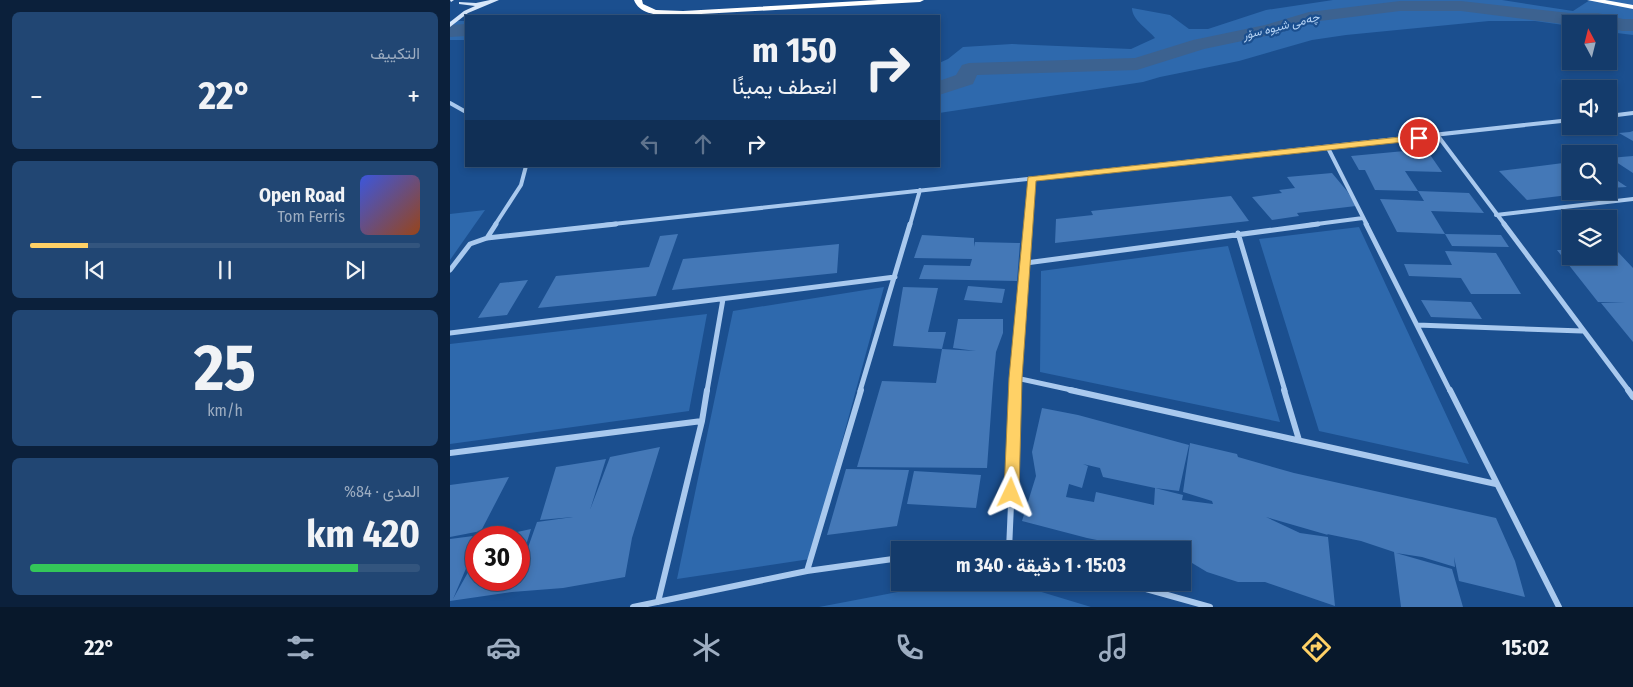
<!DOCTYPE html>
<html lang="ar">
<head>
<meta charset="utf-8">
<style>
  :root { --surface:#143b6b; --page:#214673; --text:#f1f3f6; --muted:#9dadc1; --line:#33557e; --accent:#ffd166 }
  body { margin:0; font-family:"Fira Sans Condensed",Vazirmatn,sans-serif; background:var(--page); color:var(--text); direction:rtl; height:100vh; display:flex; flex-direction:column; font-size:19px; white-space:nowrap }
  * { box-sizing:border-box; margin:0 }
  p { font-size:16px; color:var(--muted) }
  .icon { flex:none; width:28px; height:28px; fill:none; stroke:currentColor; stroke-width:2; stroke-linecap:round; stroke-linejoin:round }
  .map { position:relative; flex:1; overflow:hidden; direction:ltr }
  .panel { display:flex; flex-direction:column; gap:12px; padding:12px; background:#0b203b; width:450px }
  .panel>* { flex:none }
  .guide { position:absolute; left:15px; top:15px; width:475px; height:152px; border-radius:0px; box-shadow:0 2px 8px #0003,0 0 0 1px var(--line); direction:rtl; background:#143b6b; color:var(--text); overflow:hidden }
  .needle { width:32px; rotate:353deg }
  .buttons { position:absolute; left:1112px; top:15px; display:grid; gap:10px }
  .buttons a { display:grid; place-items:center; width:55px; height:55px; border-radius:0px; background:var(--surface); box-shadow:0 2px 8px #0003,0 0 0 1px var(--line); font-size:25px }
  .speed { position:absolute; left:15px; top:526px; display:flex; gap:10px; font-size:25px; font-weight:700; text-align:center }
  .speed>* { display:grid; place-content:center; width:65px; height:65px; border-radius:50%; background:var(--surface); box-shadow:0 2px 8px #0003,0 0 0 1px var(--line); line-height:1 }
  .speed .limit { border:8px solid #d22; background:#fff; color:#111 }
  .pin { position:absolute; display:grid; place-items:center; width:42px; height:42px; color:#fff; margin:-21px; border:2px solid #fff; border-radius:50%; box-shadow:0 1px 5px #0007 }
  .me { position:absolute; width:55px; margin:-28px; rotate:2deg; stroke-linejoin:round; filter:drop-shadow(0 0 4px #0008) }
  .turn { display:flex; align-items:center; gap:18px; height:105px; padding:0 20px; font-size:22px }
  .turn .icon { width:65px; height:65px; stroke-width:2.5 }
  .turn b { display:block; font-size:35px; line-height:42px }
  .lanes { display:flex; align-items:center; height:48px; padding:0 20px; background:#0003; justify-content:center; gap:25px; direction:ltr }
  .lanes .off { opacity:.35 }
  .big { font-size:38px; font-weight:700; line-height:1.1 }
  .panel .widget { flex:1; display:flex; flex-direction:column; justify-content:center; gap:8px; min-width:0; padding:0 18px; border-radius:8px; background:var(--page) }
  .panel .dial { align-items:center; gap:0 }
  .dial b { font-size:65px; line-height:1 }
  .song { display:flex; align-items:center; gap:15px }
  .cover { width:60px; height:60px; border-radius:8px; background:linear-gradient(135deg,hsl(230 70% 55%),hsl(20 70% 35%)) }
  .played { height:5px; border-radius:2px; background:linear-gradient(90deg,var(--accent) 15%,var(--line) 15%) }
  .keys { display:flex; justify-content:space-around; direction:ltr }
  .heat { display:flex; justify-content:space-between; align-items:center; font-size:28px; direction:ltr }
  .charge { height:8px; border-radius:4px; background:linear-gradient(90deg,#34c759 84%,var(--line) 0) }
  .trip { position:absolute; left:441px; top:541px; width:300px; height:50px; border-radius:0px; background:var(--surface); box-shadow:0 2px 8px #0003,0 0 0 1px var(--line); font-weight:700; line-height:50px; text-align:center; direction:rtl }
  .tabs { display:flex; height:80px; justify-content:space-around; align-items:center; background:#08182b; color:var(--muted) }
  .tabs .icon { width:35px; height:35px }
  .tabs .on { color:var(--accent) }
  .tabs b { font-size:22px; color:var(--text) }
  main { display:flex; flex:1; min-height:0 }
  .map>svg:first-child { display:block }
  .green { fill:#2e69ad }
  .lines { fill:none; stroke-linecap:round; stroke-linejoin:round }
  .river { fill:#3c6290; fill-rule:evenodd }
  .building { fill:#4478b7; fill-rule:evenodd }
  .street-far2 { stroke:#a9c9ee; stroke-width:4 }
  .street-far1 { stroke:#a9c9ee; stroke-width:5 }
  .street { stroke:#a9c9ee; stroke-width:6 }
  .secondary { fill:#d6e6fa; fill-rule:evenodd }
  .highway { fill:#fff; fill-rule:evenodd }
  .route { fill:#ffd166; stroke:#a68842 }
  .labels { text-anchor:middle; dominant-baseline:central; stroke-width:4.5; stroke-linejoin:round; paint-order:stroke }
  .far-water-label { font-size:12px; font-style:italic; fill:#b5d3f5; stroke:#1b4f8f }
</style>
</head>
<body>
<main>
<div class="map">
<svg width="1183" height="607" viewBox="0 0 1183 607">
  <rect width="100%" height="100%" fill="#1b4f8f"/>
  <path class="green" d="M883,0H1052L1123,11L1140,0H1183V35L1159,32V24H1121V26L1085,21H1039L896,35L862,40L789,61L710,77L693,82L489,113V63L498,59L513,47L562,44L681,49L705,38C698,29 682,20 682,8L720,15L739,29H758L816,10Z
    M0,21H16V40H0Z
    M35,210L0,260V214Z
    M909,227L1019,464L869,431L809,239Z
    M778,246L830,422L590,372L591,271Z
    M434,287L360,559L227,579L283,311Z
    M257,314L239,411L0,444V344Z
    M495,583H562L641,607H369Z"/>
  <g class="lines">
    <path class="river" d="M950,1H1011L1120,13H1148L1173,19H1183V31H1172L1159,27V24L1120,25L1011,11H950L862,22L826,34L754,49L687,70L527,75L523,84L489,95V81L506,75L512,65L519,63L685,58L743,40L815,25L859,12Z
      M16,24V36L0,37V25Z"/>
  </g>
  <path class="building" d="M1183,131V141L1169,133L1180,132Z
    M976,149L992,172L955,171L968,191L1019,193L1034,213L981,211L995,234L947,232L930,199L974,201L968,191L925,190L915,170H909L901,156Z
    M1183,156V173L1160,158L1171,157Z
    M1121,162V191L1127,194L1077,200L1049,171Z
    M882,173L897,191L906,206L847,213L849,216L822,220L802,197L832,193L829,190L845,188L837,177Z
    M1159,175L1177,187L1159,188Z
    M781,196L799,221L605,243L606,219L643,215L641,211Z
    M228,234L206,296L88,308L106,276L199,267L210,236Z
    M995,234L1051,235L1059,247L1002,246Z
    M472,235L524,238V247L525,242L570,243L567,281L469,279L474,265L520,266L522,259L464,258Z
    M389,244L387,273L222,290L233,259Z
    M1107,250H1121V256H1159V252H1168L1183,268V342L1151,303H1175L1148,302Z
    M995,251L1046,253L1071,294H1021L1011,278L959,276L954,264L1002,265Z
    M78,280L57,315L28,318L50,283Z
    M518,286L555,289L552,303L514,300Z
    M453,287L488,288L478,332H496L492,349L443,346Z
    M971,300L1021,302L1032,319L981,317Z
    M508,319H553V333L546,352L543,384L537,468L407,467L432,381L486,383L492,349L526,351L503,348Z
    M592,408L628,415L739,445L729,491L705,488L733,495L732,500L763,504L762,501L733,492L740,443L787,454L788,457L844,473L1046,518L1065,561L1075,597L1009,581L1004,557L1005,567L972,557L946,553L1002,569L1013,607H951L944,552L911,541L877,534L878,535L816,517L850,533L878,537L885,606L815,582H788L757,572L732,557V550H697L637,538L572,521L586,476L582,452ZM633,464L650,468L653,477L705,488L704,505L646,492L644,502L616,497L619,484L632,488L638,466Z
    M210,447L182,538L175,577L113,588L62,592L0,601V539L31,535L30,538H26V545L3,599L26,558V580H69V573L87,522L123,517L90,520L106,467L156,459L140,510L160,457Z
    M396,469L459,470L447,526L377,535Z
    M464,471L531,475L526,508L457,504Z
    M59,477L31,531L0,537V485Z
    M81,529L69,568V538H40Z"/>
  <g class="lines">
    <path class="street-far2" d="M0,103L16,112
      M1159,116L1183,113
      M988,136L1055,225
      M878,148L917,225
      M1046,215L1183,199
      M45,225L71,185L76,166
      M154,225L1121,120
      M460,225L470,190
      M578,225L582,179
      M859,225L913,218"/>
    <path class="street-far1" d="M916,224L1000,391
      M1054,224L1179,391
      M788,233L835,391
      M37,238L46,224
      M576,263L868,224
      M0,270L20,244L37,238L166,224
      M967,325L1132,331
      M0,333L445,277
      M566,378L626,391
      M257,391L273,299
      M410,391L460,224
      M565,391L578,224"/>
    <path class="street" d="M620,390L1046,484
      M834,390L849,440
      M1000,390L1109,607
      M1178,390L1183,397
      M0,453L252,421
      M513,550L526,548L544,550
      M559,550L566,390
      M357,571L411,390
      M671,582L760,607
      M208,602L252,421L257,390
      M183,607L357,571L450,558"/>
    <path class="secondary" d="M0,0H4L1,2Z
      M40,0H49L18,13L0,27V22L14,11L25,6L9,4V2L26,3Z"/>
    <path class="highway" d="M184,0H192L193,4L206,10L233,11L428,0H474L470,2L233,15C217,15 191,18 184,0Z
      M1137,0H1155L1183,5V9Z"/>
  </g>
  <path class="route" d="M969,135L972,136V140L586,181L572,378L569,493L567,498L561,500L556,498L554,493L559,378L578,177Z"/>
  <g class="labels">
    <g class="far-water-label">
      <text transform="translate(831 26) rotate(-14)">چەمی شیوە سۆر</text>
    </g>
  </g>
</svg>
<div class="buttons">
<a><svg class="needle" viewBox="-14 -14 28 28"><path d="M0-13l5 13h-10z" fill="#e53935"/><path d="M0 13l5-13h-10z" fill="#9dadc1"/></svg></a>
<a><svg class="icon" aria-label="sound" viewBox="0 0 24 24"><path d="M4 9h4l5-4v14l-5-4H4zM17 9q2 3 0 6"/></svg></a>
<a><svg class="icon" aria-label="search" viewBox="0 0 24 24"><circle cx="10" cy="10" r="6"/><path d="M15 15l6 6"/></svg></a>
<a><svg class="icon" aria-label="layers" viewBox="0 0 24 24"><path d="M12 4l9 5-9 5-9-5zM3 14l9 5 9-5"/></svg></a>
</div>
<div class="speed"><div class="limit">30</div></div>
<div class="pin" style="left:969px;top:138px;background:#d93025"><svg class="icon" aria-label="arrive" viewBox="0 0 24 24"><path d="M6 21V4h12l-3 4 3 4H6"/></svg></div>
<svg class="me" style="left:561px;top:493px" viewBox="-20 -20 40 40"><path d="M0-17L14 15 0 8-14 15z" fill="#ffd166" stroke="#fff" stroke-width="4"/></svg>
<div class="trip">15:03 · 1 دقيقة · 340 m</div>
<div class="guide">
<div class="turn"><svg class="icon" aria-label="right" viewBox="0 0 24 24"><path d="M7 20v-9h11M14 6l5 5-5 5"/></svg><div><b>150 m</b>انعطف يمينًا</div></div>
<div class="lanes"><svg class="icon off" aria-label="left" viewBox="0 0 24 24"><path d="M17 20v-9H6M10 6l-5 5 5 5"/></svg><svg class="icon off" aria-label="ahead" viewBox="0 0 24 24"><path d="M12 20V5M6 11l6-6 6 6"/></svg><svg class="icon" aria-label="right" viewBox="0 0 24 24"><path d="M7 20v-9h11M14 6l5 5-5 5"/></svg></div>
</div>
</div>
<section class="panel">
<div class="widget"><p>التكييف</p>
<div class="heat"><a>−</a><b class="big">22°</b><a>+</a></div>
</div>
<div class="widget">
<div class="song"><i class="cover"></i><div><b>Open Road</b><p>Tom Ferris</p></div></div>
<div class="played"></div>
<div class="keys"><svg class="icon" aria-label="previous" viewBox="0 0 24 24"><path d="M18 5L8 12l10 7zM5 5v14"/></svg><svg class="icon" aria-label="pause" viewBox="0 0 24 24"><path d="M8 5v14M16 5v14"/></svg><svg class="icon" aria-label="next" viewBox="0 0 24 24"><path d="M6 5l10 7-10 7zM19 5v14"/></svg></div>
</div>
<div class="widget dial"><b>25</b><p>km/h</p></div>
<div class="widget"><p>المدى · 84%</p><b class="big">420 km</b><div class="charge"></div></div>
</section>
</main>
<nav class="tabs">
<b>15:02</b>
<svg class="icon on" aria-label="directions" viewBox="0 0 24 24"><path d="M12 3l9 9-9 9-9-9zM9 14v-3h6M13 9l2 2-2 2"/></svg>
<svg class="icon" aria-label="music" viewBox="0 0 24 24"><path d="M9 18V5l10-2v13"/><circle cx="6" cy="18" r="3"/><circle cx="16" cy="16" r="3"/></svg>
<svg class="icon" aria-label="phone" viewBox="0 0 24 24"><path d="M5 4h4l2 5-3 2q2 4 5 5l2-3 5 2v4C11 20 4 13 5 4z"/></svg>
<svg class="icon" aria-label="climate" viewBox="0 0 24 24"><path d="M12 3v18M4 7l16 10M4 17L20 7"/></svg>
<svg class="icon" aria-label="car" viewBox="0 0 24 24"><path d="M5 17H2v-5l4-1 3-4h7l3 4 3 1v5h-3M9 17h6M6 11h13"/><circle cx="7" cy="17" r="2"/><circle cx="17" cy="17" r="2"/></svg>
<svg class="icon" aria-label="filters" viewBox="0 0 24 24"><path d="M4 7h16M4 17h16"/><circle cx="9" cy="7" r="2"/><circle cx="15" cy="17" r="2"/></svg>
<b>22°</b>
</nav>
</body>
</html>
